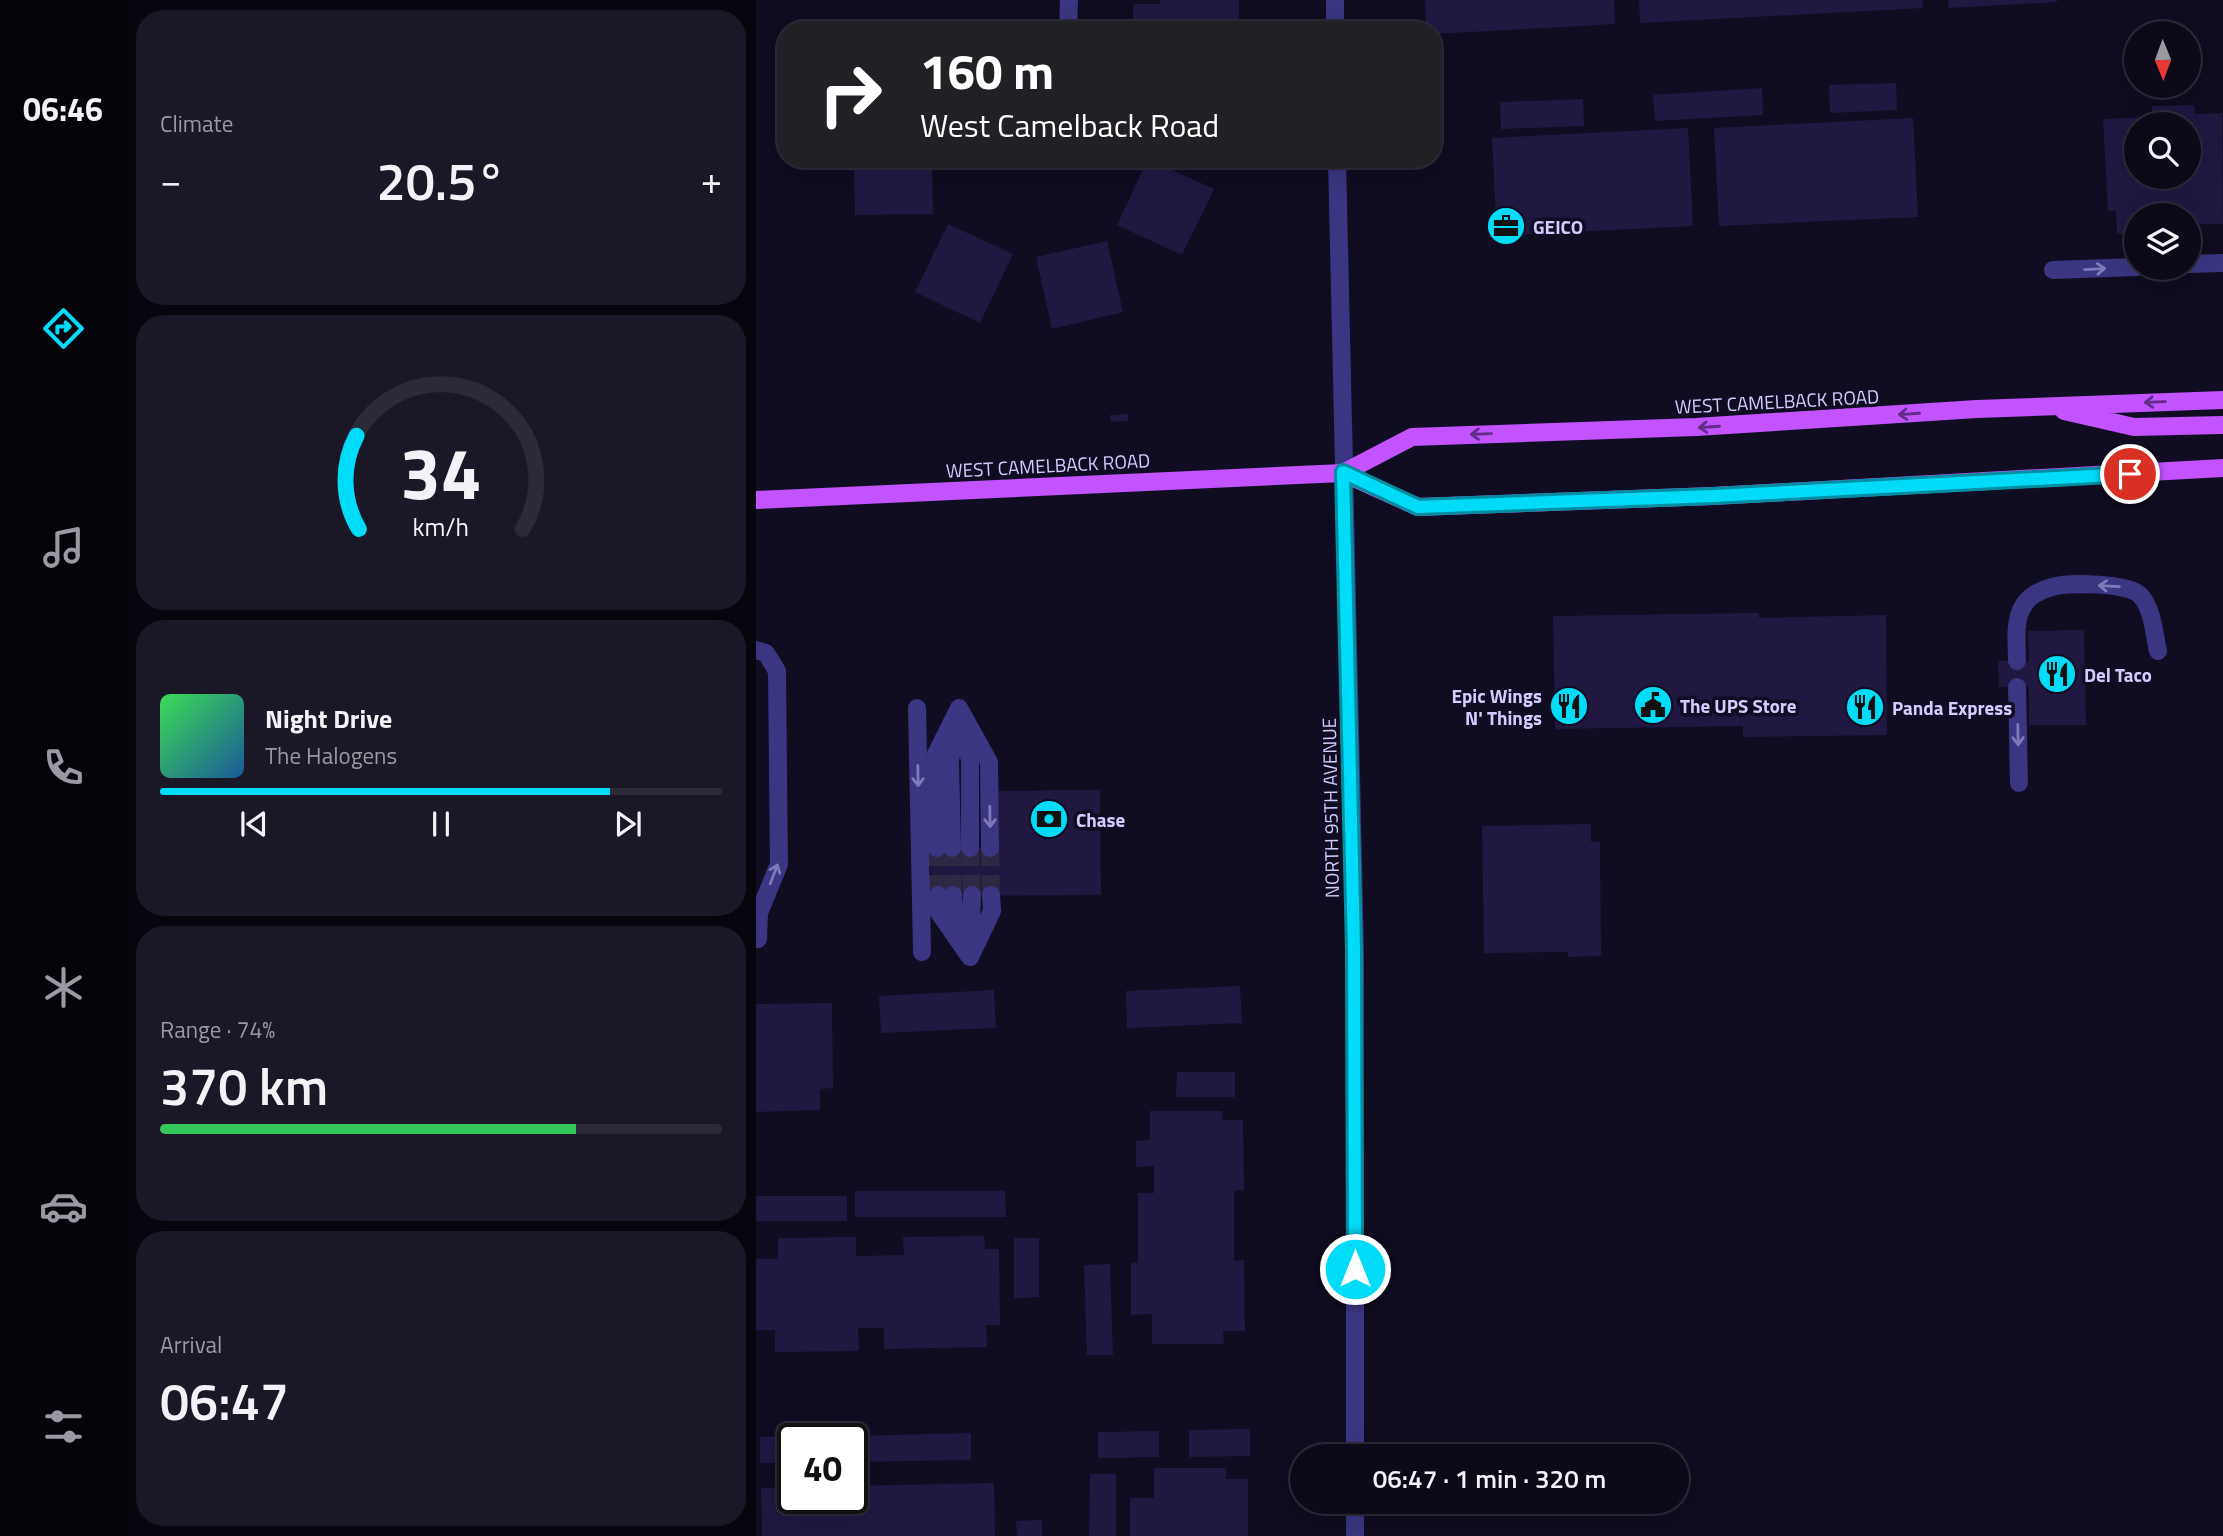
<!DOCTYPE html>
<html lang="en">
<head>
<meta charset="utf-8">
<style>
  :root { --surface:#0c0919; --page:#1a1726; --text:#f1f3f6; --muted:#9a9aa2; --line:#2c2a38; --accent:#00dbf7 }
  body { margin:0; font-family:"Titillium Web",sans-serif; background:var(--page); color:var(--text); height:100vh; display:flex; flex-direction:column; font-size:26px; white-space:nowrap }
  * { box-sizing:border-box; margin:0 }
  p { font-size:23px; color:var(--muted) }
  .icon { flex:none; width:38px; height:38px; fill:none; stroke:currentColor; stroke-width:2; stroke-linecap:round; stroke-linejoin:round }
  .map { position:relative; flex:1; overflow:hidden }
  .side { display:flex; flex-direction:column; gap:10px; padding:10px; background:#07050e; width:630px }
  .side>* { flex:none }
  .top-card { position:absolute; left:21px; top:21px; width:665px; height:147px; border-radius:28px; box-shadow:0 7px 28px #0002,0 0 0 2px var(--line); background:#202124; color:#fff; overflow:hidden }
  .needle { width:46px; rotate:179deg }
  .controls { position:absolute; left:1368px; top:21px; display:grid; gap:14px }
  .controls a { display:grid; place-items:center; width:77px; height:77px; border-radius:50%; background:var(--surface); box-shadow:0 7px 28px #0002,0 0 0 2px var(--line); font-size:35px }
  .speed { position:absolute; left:21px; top:1423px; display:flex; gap:14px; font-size:35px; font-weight:700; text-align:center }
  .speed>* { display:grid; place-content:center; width:91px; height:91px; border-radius:50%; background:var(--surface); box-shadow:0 7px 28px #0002,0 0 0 2px var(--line); line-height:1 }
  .speed .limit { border:4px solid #111; border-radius:10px; background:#fff; color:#111 }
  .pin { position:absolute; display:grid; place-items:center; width:60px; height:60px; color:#fff; margin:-30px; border:4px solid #fff; border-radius:50%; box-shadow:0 2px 7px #0007 }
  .me { position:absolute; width:77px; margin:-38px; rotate:0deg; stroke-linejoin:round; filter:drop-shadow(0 0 5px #0008) }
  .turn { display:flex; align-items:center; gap:24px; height:147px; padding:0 28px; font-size:32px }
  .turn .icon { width:91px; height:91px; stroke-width:2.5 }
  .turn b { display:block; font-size:49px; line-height:60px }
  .big { font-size:52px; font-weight:600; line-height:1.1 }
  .side .card { flex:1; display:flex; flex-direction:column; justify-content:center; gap:10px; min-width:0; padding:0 24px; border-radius:28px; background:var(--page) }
  .side .dial { align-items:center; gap:0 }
  .dial svg { height:182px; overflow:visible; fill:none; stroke:var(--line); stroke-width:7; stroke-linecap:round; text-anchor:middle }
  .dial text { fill:var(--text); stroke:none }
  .song { display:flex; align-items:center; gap:21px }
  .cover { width:84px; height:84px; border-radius:10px; background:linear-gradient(135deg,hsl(130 70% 55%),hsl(210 70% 35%)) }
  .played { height:7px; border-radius:4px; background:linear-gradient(90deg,var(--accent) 80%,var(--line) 80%) }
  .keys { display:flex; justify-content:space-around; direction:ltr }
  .heat { display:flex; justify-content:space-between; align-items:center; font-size:38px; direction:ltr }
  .charge { height:10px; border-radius:5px; background:linear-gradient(90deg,#34c759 74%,var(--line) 0) }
  .trip { position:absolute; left:534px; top:1444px; width:399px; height:70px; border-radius:35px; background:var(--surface); box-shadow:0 7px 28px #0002,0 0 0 2px var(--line); font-weight:600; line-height:70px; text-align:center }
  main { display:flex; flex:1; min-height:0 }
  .menu { display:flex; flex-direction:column; width:126px; justify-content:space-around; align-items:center; background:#05040a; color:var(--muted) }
  .menu .icon { width:49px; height:49px }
  .menu .selected { color:var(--accent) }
  .menu b { font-size:32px; color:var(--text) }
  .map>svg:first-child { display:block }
  .building { fill:#211842; fill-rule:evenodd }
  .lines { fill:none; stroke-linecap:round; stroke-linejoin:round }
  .minor-tunnel { stroke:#2d2942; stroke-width:18; stroke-dasharray:18 9; stroke-linecap:butt }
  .minor { stroke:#3a3681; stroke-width:18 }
  .major { stroke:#c253ff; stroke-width:18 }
  .oneway { stroke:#7f7aba }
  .oneway2 { stroke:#602c85 }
  .route-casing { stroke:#008ea1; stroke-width:18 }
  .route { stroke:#00dbf7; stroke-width:12 }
  .labels { text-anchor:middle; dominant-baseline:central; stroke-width:7; stroke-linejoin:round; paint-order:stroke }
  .poi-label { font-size:19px; font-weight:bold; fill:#d3ccff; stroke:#100c21; text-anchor:start }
  .street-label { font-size:19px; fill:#d3ccff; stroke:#100c21 }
</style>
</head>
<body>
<main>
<nav class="menu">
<b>06:46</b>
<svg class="icon selected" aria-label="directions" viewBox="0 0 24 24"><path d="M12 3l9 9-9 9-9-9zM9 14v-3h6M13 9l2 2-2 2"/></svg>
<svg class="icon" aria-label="music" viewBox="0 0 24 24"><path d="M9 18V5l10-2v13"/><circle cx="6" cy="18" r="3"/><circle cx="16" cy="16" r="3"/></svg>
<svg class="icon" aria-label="phone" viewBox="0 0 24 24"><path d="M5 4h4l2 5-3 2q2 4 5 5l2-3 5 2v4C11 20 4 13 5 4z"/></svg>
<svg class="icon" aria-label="climate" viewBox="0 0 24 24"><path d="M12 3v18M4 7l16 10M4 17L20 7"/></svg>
<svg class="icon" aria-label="car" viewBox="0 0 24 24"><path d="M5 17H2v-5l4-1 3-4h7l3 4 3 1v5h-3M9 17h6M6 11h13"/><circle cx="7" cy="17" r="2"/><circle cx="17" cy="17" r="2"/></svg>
<svg class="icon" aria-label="filters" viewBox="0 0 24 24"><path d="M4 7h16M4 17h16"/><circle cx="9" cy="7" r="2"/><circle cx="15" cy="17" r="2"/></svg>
</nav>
<section class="side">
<div class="card"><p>Climate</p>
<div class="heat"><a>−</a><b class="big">20.5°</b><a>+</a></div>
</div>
<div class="card dial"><svg viewBox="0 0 100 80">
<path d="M14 69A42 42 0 1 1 86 69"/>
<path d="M14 69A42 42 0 0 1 13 28" stroke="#00dbf7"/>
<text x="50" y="56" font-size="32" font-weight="700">34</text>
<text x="50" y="72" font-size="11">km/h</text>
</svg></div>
<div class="card">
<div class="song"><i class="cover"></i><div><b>Night Drive</b><p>The Halogens</p></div></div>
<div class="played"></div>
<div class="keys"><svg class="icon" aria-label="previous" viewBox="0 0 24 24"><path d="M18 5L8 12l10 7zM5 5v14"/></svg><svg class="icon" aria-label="pause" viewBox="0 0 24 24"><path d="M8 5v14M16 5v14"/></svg><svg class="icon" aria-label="next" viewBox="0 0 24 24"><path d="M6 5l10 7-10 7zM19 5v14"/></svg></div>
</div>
<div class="card"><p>Range · 74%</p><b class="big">370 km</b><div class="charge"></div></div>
<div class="card"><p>Arrival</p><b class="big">06:47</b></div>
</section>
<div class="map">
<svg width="1467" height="1536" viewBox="0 0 1467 1536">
  <rect width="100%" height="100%" fill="#100c21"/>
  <path class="building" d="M404,0H483V30H377V4H404Z
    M669,0H858L859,24L677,34V30H670Z
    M883,0H1166L1167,8L884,23Z
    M1192,0H1301V2L1193,8Z
    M1140,83L1141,110L1074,113L1073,85Z
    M1006,88L1007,115L899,121L897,95Z
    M827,99L828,126L745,129L744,102Z
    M1438,105L1439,114L1466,113L1467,224H1443L1444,245H1433V215H1381V233L1361,234L1360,211H1352L1347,119L1396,117V106ZM1381,124H1433V177H1381Z
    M1157,118L1162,217L963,226L958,128Z
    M932,128L937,226L741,236L736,138Z
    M98,159H176L177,214L99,215Z
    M392,159L458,189L426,255L361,225Z
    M192,224L257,254L224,323L159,292Z
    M351,241L367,312L296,329L280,257Z
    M372,414V421L355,422L354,415Z
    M1003,613V618L1130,615L1131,735L987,737V726L799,729L797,616Z
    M1328,630L1330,725H1273V687H1243L1242,661H1273L1272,631Z
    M344,790L345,895L175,896L174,848H242L241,791Z
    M835,824V842H844L845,956L812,957V952L728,953L726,826Z
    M484,986L486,1023L371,1028L370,991Z
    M238,990L240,1028L125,1033L123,996Z
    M76,1003L77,1088L64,1089V1110L0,1112V1004Z
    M421,1072H479V1097H420Z
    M394,1111H466L467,1120H487L488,1190L478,1191V1261L488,1260L489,1331H467L468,1344H396V1314L375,1315V1263H382V1193H398V1166L380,1167V1141L394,1140Z
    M99,1191H249L250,1217H99Z
    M0,1196H91V1221H0Z
    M228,1236L229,1249H243L244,1325H230L231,1347L128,1349V1328H102L103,1351L19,1352V1330H0V1259H22V1238L100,1237V1256L148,1255L147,1237Z
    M258,1238H283V1297L258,1298Z
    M354,1264L357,1355H331L328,1265Z
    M494,1429V1456L433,1457V1430Z
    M403,1431V1457L342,1458V1432Z
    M215,1433V1460L96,1462V1438H93V1436Z
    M37,1436V1463H4V1437Z
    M398,1468H470V1479H492V1536H374V1498H398Z
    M334,1474H360V1536H333Z
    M238,1483L239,1536H6L5,1488L37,1487V1498H96V1486Z
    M286,1520V1536H261L260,1521Z"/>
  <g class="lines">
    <path class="minor-tunnel" d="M181,848L182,895
      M196,848L197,895
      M214,848L216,895
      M234,848L235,895"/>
    <path class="minor" d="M579,0V30
      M312,30L313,0
      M581,159L599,950V1456
      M1433,264L1467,263
      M1297,270L1381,267
      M0,650L10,653L21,671L23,864L3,913L2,939
      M1261,661C1261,645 1258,623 1266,608C1271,597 1284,590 1296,587C1312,582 1373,583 1384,595C1397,609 1398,634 1402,651
      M1261,687L1263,783
      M161,708L166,952
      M203,708L233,762L234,848
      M207,728L214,761V848
      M181,848L180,754L203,708
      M196,848L194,761L200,725
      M182,895V911L214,957
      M197,895L198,912L206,934
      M214,947L216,895
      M214,957L236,911L235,895
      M599,1502V1536"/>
    <path class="major" d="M1308,411L1378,427L1467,425
      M587,473L662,507L957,496L1467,468
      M0,500L587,473L656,437L940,427L1221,409L1467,400"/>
  </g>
  <defs><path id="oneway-shaft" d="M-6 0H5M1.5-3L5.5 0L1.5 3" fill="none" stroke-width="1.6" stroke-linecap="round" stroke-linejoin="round" transform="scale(1.75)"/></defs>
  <g class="oneway">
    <use href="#oneway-shaft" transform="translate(1339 269) rotate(-3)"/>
    <use href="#oneway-shaft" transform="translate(1353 586) rotate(-177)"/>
    <use href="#oneway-shaft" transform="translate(1262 735) rotate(89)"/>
    <use href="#oneway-shaft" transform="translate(162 776) rotate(89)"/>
    <use href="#oneway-shaft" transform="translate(234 817) rotate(89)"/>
    <use href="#oneway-shaft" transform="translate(18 874) rotate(-69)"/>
  </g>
  <g class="oneway2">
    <use href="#oneway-shaft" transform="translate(1399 402) rotate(178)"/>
    <use href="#oneway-shaft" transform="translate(1153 414) rotate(176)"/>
    <use href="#oneway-shaft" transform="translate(953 427) rotate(176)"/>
    <use href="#oneway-shaft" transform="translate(725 434) rotate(178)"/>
  </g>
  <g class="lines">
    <g class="route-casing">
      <path id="route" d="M599,1269L598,950L587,472L662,507L957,496L1374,474"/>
    </g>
    <use href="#route" class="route"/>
  </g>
  <defs>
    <g id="office-disc" transform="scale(2.0125)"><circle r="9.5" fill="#00dbf7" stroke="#100c21"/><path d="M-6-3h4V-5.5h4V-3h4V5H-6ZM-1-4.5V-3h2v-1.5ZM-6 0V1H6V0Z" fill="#111"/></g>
    <g id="restaurant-disc" transform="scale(2.0125)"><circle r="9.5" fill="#00dbf7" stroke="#100c21"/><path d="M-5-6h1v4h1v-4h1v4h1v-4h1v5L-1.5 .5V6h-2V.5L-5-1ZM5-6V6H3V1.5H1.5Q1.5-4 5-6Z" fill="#111"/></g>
    <g id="civic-disc" transform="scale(2.0125)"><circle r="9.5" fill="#00dbf7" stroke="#100c21"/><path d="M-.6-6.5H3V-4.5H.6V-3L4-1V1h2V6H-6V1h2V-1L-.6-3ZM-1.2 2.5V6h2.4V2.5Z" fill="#111"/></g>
    <g id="bank-disc" transform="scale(2.0125)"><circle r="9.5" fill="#00dbf7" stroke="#100c21"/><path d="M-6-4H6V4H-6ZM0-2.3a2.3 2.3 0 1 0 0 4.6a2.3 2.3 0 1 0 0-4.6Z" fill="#111"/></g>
  </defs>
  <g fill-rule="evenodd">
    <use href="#office-disc" x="750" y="226"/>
    <use href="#restaurant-disc" x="1301" y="674"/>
    <use href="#civic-disc" x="897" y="705"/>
    <use href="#restaurant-disc" x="813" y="706"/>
    <use href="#restaurant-disc" x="1109" y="707"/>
    <use href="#bank-disc" x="293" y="819"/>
  </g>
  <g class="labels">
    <g class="poi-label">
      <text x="777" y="226">GEICO</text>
      <text x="1328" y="674">Del Taco</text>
      <text x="786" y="695" text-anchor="end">Epic Wings<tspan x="786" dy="22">N' Things</tspan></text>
      <text x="924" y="705">The UPS Store</text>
      <text x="1136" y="707">Panda Express</text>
      <text x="320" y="819">Chase</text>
    </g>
    <g class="street-label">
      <text transform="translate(1021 401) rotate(-3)">WEST CAMELBACK ROAD</text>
      <text transform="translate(292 465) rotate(-3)">WEST CAMELBACK ROAD</text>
      <text transform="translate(574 808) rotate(-91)">NORTH 95TH AVENUE</text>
    </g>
  </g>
</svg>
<div class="controls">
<a><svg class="needle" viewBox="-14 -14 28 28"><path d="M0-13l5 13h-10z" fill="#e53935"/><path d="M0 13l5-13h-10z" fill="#9a9aa2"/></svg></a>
<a><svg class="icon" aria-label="search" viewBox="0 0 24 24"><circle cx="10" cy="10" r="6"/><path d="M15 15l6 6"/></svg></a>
<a><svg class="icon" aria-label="layers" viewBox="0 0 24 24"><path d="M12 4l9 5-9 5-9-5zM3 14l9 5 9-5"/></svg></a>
</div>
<div class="speed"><div class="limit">40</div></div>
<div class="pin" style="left:1374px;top:474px;background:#d93025"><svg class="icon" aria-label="arrive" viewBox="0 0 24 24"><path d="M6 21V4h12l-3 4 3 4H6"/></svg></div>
<svg class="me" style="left:599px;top:1269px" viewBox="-20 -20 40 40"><circle r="17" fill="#00dbf7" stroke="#fff" stroke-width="3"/><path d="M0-11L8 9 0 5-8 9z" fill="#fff"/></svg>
<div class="trip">06:47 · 1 min · 320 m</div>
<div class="top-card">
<div class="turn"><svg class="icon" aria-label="right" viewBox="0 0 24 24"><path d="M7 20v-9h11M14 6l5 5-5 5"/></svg><div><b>160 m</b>West Camelback Road</div></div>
</div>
</div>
</main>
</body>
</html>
